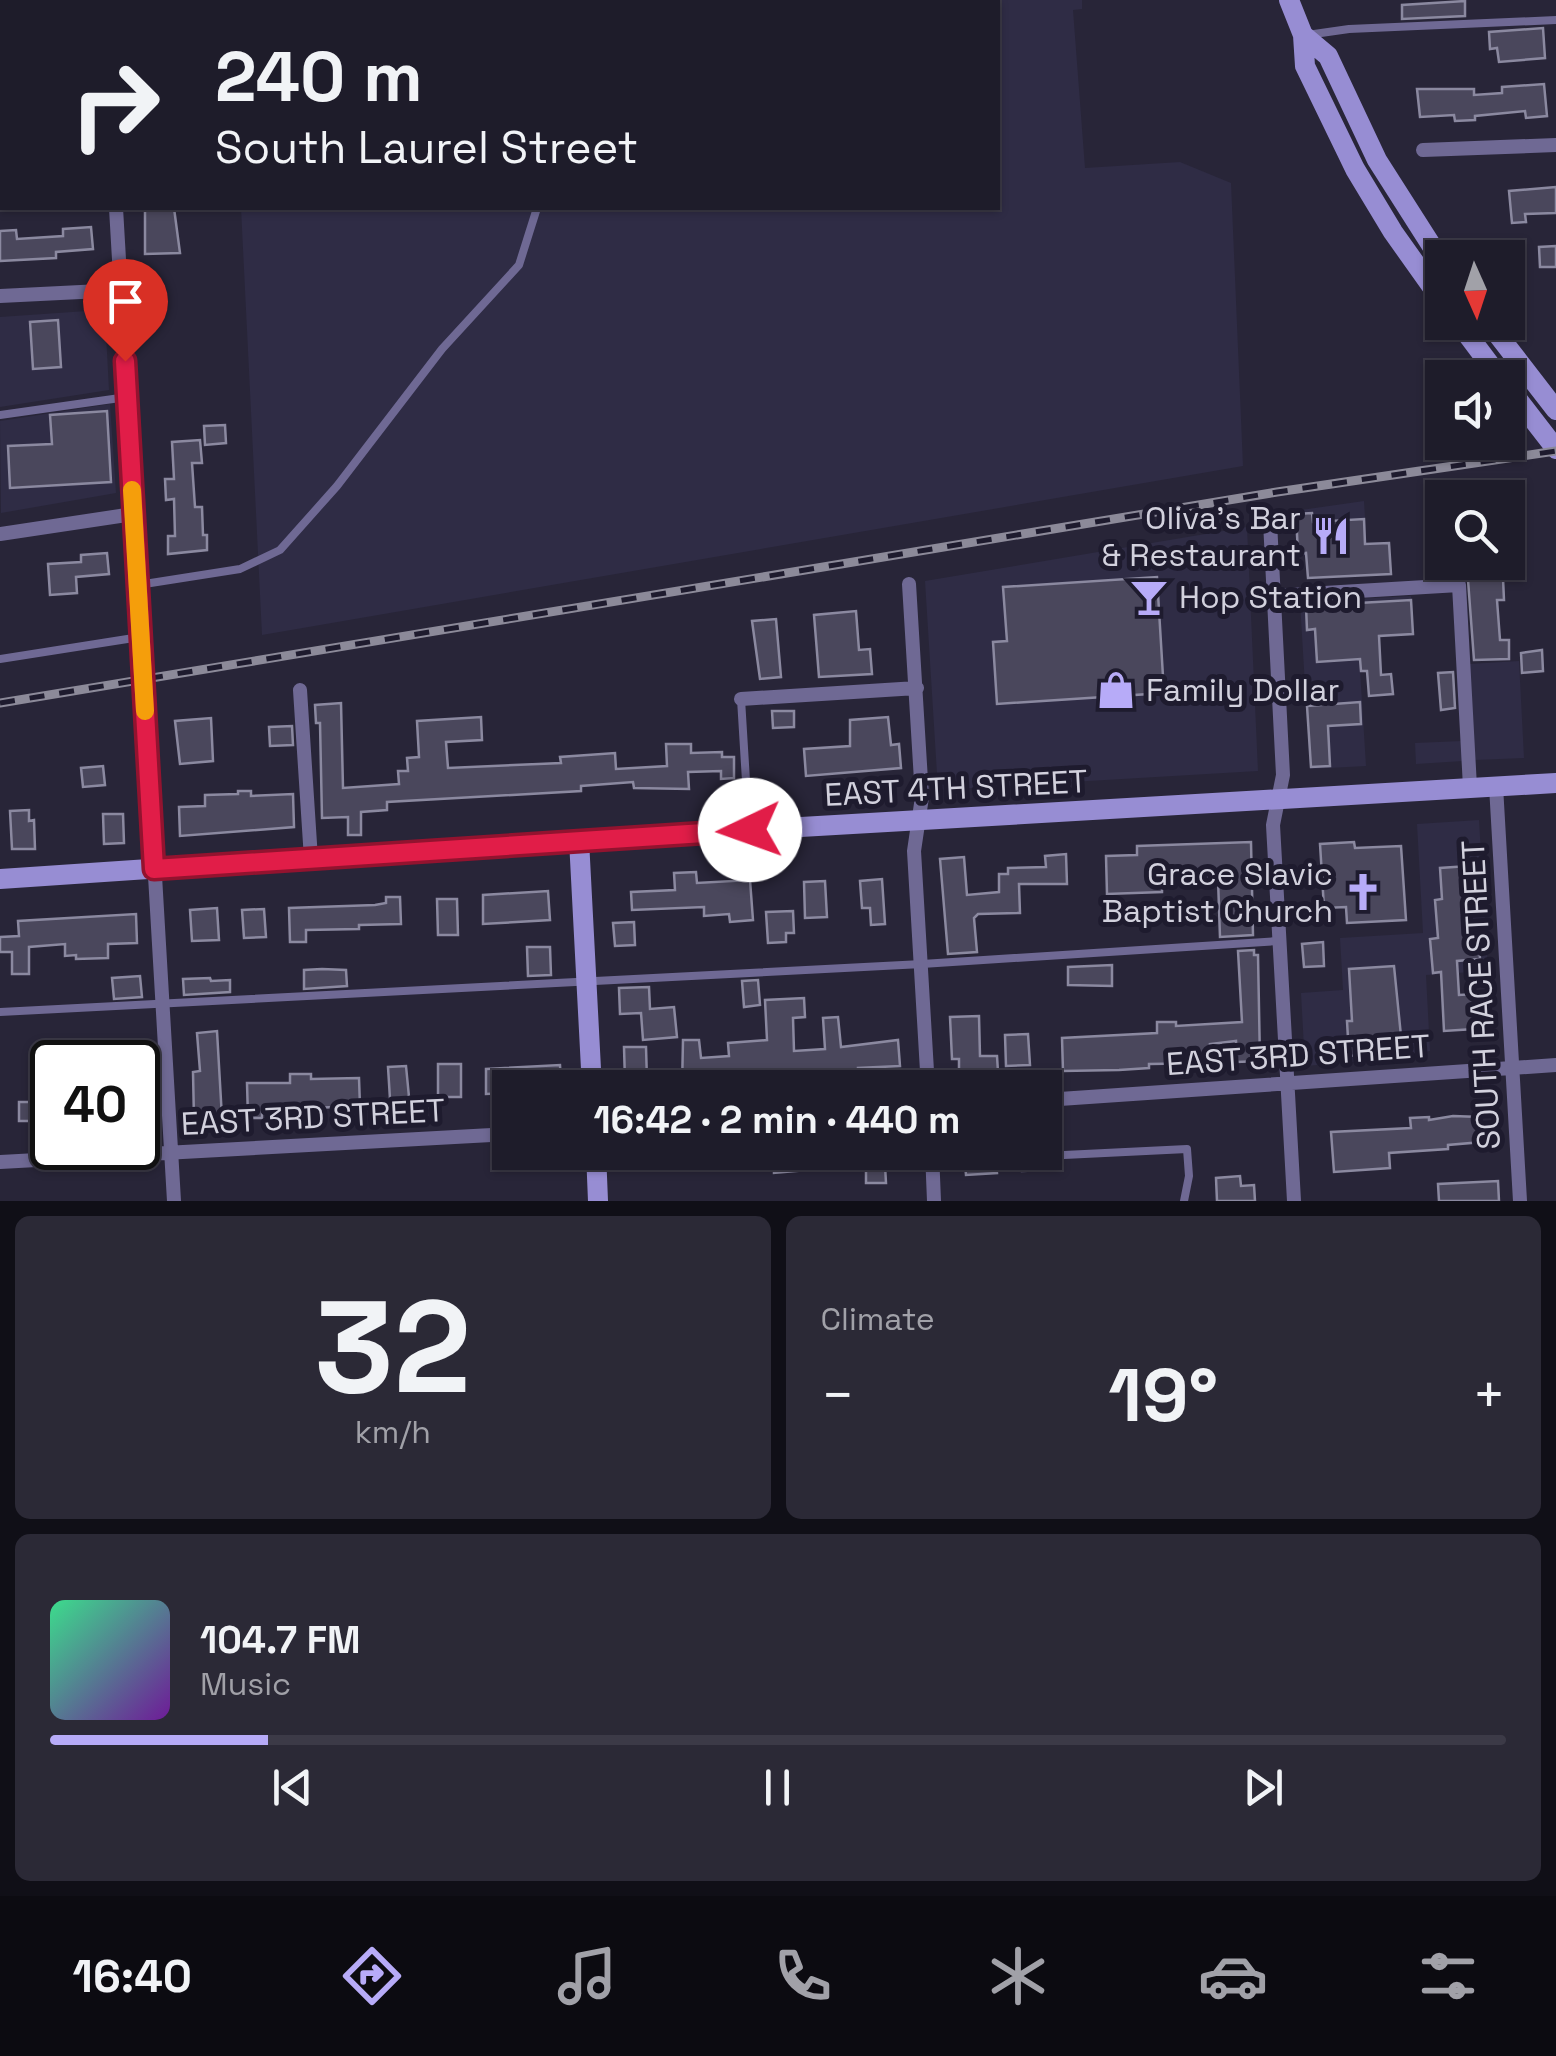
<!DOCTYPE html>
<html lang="en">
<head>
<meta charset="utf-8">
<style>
  :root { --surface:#1e1c2a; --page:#2b2936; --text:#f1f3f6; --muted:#a1a1a8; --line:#3c3a47; --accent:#b7abf8 }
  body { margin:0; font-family:"Space Grotesk",sans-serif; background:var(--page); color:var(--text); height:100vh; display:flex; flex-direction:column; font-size:38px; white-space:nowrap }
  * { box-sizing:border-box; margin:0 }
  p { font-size:32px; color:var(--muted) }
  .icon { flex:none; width:55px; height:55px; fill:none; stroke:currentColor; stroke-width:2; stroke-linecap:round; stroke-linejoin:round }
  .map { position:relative; height:1201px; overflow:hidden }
  .details { display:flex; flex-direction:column; gap:15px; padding:15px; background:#100f17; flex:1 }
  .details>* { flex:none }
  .guide { position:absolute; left:0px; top:0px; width:1000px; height:210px; box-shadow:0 2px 8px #0004,0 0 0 2px var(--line); background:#1e1c2a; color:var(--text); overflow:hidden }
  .needle { width:65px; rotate:177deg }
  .tools { position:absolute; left:1425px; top:240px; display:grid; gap:20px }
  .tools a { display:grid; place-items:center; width:100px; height:100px; border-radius:0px; background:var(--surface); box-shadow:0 2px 8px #0004,0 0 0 2px var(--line); font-size:50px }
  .speed { position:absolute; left:30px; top:1040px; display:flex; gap:20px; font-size:50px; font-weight:700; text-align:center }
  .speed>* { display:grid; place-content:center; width:130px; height:130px; border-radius:50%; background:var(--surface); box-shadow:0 2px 8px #0004,0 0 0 2px var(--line); line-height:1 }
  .speed .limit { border:5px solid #111; border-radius:15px; background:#fff; color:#111 }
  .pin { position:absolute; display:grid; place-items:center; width:85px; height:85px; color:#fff; margin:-102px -42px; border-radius:50% 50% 50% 0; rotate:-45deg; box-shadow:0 0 10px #0007 }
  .pin .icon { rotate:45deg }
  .me { position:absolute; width:110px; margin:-55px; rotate:267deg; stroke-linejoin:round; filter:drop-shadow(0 0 8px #0008) }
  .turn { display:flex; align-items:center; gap:35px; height:210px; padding:0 50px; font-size:45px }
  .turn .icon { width:130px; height:130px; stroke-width:2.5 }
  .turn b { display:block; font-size:70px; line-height:85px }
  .big { font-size:75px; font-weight:700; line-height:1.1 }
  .details .card { flex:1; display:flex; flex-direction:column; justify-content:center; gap:15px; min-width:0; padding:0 35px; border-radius:15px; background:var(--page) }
  .details .dial { align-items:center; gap:0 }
  .dial b { font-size:130px; line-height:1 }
  .song { display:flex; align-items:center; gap:30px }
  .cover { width:120px; height:120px; border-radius:15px; background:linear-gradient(135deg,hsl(150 70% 55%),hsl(280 70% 35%)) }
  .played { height:10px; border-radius:5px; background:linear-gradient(90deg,var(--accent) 15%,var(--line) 15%) }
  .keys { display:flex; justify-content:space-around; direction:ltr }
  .heat { display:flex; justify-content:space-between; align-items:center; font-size:55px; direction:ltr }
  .details .tiles { flex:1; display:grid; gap:15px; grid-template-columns:1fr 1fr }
  .card:last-child { grid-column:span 2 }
  .trip { position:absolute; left:492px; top:1070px; width:570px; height:100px; border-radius:0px; background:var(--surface); box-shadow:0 2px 8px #0004,0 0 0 2px var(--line); font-weight:700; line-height:100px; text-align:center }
  .menu { display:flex; height:160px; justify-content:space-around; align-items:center; background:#0c0b11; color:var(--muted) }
  .menu .icon { width:70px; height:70px }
  .menu .active { color:var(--accent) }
  .menu b { font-size:45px; color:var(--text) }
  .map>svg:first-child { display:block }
  .built { fill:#2f2c45 }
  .building { fill:#4a475c; stroke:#8b89a0; stroke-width:2.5 }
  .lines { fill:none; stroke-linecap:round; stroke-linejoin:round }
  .lane { stroke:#6f6994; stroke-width:8 }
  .street { stroke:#6f6994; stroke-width:14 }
  .secondary { stroke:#978dd3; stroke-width:20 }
  .rail-casing { stroke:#8c8a99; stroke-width:9 }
  .rail { stroke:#1e1b2e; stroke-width:5; stroke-dasharray:15; stroke-linecap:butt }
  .route-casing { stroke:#92132f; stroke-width:25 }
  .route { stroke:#e11d48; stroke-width:18 }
  .slow { stroke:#f59e0b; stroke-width:18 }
  .labels { text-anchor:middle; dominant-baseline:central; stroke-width:10; stroke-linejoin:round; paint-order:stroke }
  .poi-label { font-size:32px; fill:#d2d1dd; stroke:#1e1b2e; text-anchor:end }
  .street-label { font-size:32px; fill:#d2d1dd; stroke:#1e1b2e }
</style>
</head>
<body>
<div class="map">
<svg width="1556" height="1201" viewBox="0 0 1556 1201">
  <rect width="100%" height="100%" fill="#282538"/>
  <path class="built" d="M229,0H1082V9L1073,10L1085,168L1180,162L1231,183L1243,466L262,635L241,208H998V2Z
    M101,310L105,315L109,390L0,407V317Z
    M110,404L116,493L1,513L0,421Z
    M1364,501L1367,551L1297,556L1294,511Z
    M1247,527L1258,771L938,790L925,581Z
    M1411,596L1413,633L1358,638L1366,766L1310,769L1300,602Z
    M1519,661L1524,758L1475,760L1469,664Z
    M1462,741L1463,761L1416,764L1415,743Z
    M1479,820L1488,971L1426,975L1430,1051L1377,1060L1305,1066L1301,993L1343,990L1340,938L1423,933L1417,824Z"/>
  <path class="building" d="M1465,1V16L1402,19V5Z
    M1543,28L1545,58L1499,62L1497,48L1490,49L1489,32Z
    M1544,84L1547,116L1526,118L1525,111L1475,116V120L1455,121L1454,115L1420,117L1417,89H1474V95L1502,93V87Z
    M1556,187V213L1525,214L1526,222L1512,223L1509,191Z
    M145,208H174L180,253L145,254Z
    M91,227L93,249L56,252V258L0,261V231L16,230L17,239L63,236V229Z
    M1556,246V267H1540L1539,247Z
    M58,320L61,367L33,369L30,322Z
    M107,411L111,482L10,488L8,446L52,444L50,415Z
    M225,425L226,443L205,445L204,426Z
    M200,440L202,463H192L195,507H202L203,535H207V550L168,554V536H175L174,499L166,500L165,479H174L172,442Z
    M1312,513L1313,522L1364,519L1365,544L1389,543L1391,574L1308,578L1306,553L1298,554L1296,514Z
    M107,553L109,574L76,577L77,593L50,595L48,564L81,562V555Z
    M1157,577L1164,693L997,704L993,642L1007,641L1003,587Z
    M1503,578L1504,600H1497L1500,640H1509V659L1474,660L1468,580Z
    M1411,600L1413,634L1379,636L1381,675L1391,674L1393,694L1369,696L1367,671H1361L1360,659L1317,662L1315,629L1307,630L1306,606Z
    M856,611L859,650L870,649L872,674L819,677L814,615Z
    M776,619L781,677L760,679L752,621Z
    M1542,650L1543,671L1522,673L1521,653Z
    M1453,672L1455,708L1441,710L1438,673Z
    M1360,702L1361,724L1328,726L1330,766L1311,767L1307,706Z
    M341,703L343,788L399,784L398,771H408L407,758L419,757L417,721L481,717L482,740L446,742L448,768L561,763L560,757L615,753L616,769L667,766L666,744H691V753L722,752V757H734V778L721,779V771L688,772L689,789L634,788L633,782L581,786V791L387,802V810L361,812V835H348V817L322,818L320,723H316L315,705Z
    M772,711H794V727L773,728Z
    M888,717L891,745L899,744L901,768L806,776L804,749L850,746V720Z
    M211,718L213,761L180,764L175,721Z
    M292,726L293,745L270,746L269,727Z
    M103,766L105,785L83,787L81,768Z
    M238,791H251V796L293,794L294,827L180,836L179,807L205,806V795L238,794Z
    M29,810V821L34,820L35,849H12L10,811Z
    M103,814H123L124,843L104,844Z
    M1251,842L1253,935L1220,937L1218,879L1162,881V892L1107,894L1106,856L1137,855V846Z
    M1354,842L1355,848L1401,846L1406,920L1347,923L1346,907L1324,908L1320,844Z
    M1066,854L1067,884H1019L1020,913L978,914L974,918L977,952L948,954L940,859L964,857L967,895L999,892V874H1008V868L1046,867L1045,856Z
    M1468,866L1469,892H1465L1467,931L1469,940H1479L1480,959L1457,961L1459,995L1476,994L1477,1009H1473L1474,1029L1444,1031L1441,972L1433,973L1430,939L1438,938L1435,900L1442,899L1440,868Z
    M696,872L697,883L750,880L753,920L730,922L729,914L704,916V907L632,910L631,892L675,890L674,873Z
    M882,879L885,924L871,925L870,908H862L860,881Z
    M825,881L827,917L805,918L804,882Z
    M548,891L550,920L483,924V895Z
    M386,897H400L401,924L359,925V929L306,930V942H290L289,908L375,905L386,903Z
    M437,899H457L458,935H438Z
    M217,908L219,940L192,941L190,910Z
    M264,909L266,937L244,938L242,910Z
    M793,911L794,933H786V942L768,943L766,912Z
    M136,914L137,943L108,944V958L76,959V955L65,956V944L29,947V974H12V952H0V937L19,936L18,921Z
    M634,922L635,945L615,946L613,923Z
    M1323,942L1324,966L1304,967L1302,944Z
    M527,947H550L551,975L528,976Z
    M1254,950V955H1258L1260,1061L1237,1062L1236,1041L1210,1044L1212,1063L1149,1064V1068L1119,1070L1063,1071L1062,1038L1157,1033V1022H1176V1026L1242,1022L1238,951Z
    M1112,965V986L1068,985V967Z
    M1394,966L1401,1036L1378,1038L1379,1054L1349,1056L1347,1021H1352L1349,969Z
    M322,969L346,970L347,986L304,989V970Z
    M140,976L142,997L114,999L112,978Z
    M210,978L211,981L230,980V992L184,995L183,979Z
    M758,980L760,1005L744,1007L742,981Z
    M649,987L650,1009L674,1007L677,1037L643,1040L641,1013L620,1014L619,988Z
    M804,998L805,1017L793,1018L794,1051L825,1049L823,1018L838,1017L841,1047L898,1040L900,1066L858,1068L859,1081L811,1083V1076L745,1078L682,1088L683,1040H699L701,1058L729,1056L728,1043L767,1040L765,1000Z
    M979,1016L980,1056H997L998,1072H987V1079L959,1080V1059H952L950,1017Z
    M217,1031L222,1118L194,1120L193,1072L200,1071L197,1033Z
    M1028,1034L1030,1065L1006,1066L1005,1035Z
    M624,1047H646L647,1080L625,1081Z
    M438,1064H461V1097H438Z
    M560,1065L561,1082H554V1088H510V1093L486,1094V1069Z
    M406,1066L409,1097L390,1099L388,1067Z
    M290,1074H311V1079L359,1078L360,1106L312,1108V1115L291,1116L290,1106L262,1107V1118H248L247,1083H290Z
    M50,1095L51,1121H19V1102H34V1096Z
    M1453,1116L1480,1117L1482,1142L1448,1145V1149L1389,1153L1390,1168L1334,1172L1331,1132L1411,1128L1410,1118L1429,1117V1120Z
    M735,1152H898L899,1164L885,1165L886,1183H866V1165L774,1173V1167L736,1169Z
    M964,1152H995L997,1173L966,1175Z
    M1021,1152H1048V1170L1022,1171Z
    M1240,1176L1241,1186L1254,1185L1255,1201H1217L1216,1178Z
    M1498,1181L1499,1201H1439L1438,1184Z"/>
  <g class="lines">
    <path class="lane" d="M566,2V0
      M1307,35L1349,29L1556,20
      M0,172H2
      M0,415L127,397
      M138,585L240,569L280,550L337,486L442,349L519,265L537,208
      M0,659L140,637
      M741,699L749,830
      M0,1012L922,964L1278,941
      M1064,1155L1187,1149L1189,1176L1184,1201"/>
    <path class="street" d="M104,0V2
      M0,44H2
      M1423,150L1556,145
      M116,208L174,1201
      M0,296L121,290
      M1270,522L1283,775L1273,825L1294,1201
      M0,534L133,514
      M909,584L922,797L914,851L928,1088
      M1274,596L1459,585L1470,787
      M300,690L311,859
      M741,699L917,688
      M1496,786L1520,1201
      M1045,1100L1556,1065
      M932,1152L934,1201
      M0,1162L510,1134"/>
    <path class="secondary" d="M1289,0L1303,35L1305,66L1355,169L1393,232L1442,301
      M1303,35L1328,56L1377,160L1442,262
      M1458,322L1500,378
      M1488,322L1556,410
      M1508,387L1556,449
      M579,840L592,1088
      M0,879L579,840L1556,783
      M596,1152L598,1201"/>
    <g class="rail-casing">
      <path id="rail" d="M0,703L1277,492L1556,451"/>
    </g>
    <use href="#rail" class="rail"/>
  </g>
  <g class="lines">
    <g class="route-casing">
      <path id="route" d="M125,361L154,869L750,830"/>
    </g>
    <use href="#route" class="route"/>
    <path class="slow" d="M132,490L145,711"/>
  </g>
  <defs>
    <g id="restaurant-bare" transform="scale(3)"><path d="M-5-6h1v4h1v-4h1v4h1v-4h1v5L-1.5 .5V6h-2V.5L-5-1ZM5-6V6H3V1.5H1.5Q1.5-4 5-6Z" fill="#b7abf8" stroke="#1e1b2e" stroke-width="2.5" paint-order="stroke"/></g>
    <g id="bar-bare" transform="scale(3)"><path d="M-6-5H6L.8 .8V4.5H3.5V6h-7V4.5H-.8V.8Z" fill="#b7abf8" stroke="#1e1b2e" stroke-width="2.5" paint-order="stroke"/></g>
    <g id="shop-bare" transform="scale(3)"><path d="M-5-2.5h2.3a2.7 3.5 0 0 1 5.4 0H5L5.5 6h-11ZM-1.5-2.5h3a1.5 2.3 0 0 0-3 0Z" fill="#b7abf8" stroke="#1e1b2e" stroke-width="2.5" paint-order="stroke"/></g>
    <g id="church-bare" transform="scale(3)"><path d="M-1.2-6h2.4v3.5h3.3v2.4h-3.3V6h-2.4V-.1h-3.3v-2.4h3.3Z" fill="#b7abf8" stroke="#1e1b2e" stroke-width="2.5" paint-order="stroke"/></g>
  </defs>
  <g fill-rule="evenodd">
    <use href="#restaurant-bare" x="1331" y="536"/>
    <use href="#bar-bare" x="1149" y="597"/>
    <use href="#shop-bare" x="1116" y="690"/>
    <use href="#church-bare" x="1363" y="892"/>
  </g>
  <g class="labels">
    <g class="poi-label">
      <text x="1301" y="518">Oliva's Bar<tspan x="1301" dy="37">&amp; Restaurant</tspan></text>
      <text x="1179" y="597" text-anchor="start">Hop Station</text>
      <text x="1146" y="690" text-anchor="start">Family Dollar</text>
      <text x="1333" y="874">Grace Slavic<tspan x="1333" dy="37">Baptist Church</tspan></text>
    </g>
    <g class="street-label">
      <text transform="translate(956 788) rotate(-3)">EAST 4TH STREET</text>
      <text transform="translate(1481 995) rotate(-93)">SOUTH RACE STREET</text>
      <text transform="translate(1298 1055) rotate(-4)">EAST 3RD STREET</text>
      <text transform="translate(313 1117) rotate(-3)">EAST 3RD STREET</text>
    </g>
  </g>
</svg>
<div class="tools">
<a><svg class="needle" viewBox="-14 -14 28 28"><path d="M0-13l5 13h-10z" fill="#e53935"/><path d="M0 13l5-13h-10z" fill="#a1a1a8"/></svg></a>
<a><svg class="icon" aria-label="sound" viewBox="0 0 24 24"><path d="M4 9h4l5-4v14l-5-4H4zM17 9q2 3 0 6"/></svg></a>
<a><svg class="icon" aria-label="search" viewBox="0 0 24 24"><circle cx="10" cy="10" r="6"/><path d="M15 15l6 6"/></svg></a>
</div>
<div class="speed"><div class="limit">40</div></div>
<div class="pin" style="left:125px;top:361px;background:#d93025"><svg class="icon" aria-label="arrive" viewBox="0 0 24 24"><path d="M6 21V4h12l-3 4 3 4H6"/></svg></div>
<svg class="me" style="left:750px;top:830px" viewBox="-20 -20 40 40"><circle r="19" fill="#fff"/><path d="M0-13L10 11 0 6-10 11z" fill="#e11d48"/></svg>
<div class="trip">16:42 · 2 min · 440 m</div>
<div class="guide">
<div class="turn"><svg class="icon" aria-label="right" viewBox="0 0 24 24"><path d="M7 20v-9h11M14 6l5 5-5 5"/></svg><div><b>240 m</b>South Laurel Street</div></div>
</div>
</div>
<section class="details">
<div class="tiles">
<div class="card dial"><b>32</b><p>km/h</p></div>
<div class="card"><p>Climate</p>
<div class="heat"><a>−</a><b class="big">19°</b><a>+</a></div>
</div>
<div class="card">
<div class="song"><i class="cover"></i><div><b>104.7 FM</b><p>Music</p></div></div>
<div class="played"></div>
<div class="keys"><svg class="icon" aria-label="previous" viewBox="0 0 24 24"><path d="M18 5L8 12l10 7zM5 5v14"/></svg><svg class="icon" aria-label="pause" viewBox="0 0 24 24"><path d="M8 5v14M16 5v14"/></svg><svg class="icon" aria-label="next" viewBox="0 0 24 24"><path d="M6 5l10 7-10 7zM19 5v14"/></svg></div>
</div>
</div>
</section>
<nav class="menu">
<b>16:40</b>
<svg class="icon active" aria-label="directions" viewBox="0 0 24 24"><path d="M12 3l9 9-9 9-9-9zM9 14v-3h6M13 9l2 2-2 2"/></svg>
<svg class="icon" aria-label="music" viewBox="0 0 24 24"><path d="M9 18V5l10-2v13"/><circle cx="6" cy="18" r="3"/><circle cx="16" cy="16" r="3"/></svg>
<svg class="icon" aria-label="phone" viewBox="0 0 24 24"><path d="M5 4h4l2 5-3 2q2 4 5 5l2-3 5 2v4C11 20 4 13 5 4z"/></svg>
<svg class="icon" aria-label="climate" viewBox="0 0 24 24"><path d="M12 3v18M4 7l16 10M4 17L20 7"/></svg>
<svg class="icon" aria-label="car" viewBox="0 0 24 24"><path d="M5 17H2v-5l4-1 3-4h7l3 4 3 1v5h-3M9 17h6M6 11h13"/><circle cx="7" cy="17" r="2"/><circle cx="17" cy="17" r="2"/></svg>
<svg class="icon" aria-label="filters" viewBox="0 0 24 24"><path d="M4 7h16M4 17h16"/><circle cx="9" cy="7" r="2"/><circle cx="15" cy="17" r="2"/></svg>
</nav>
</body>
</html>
